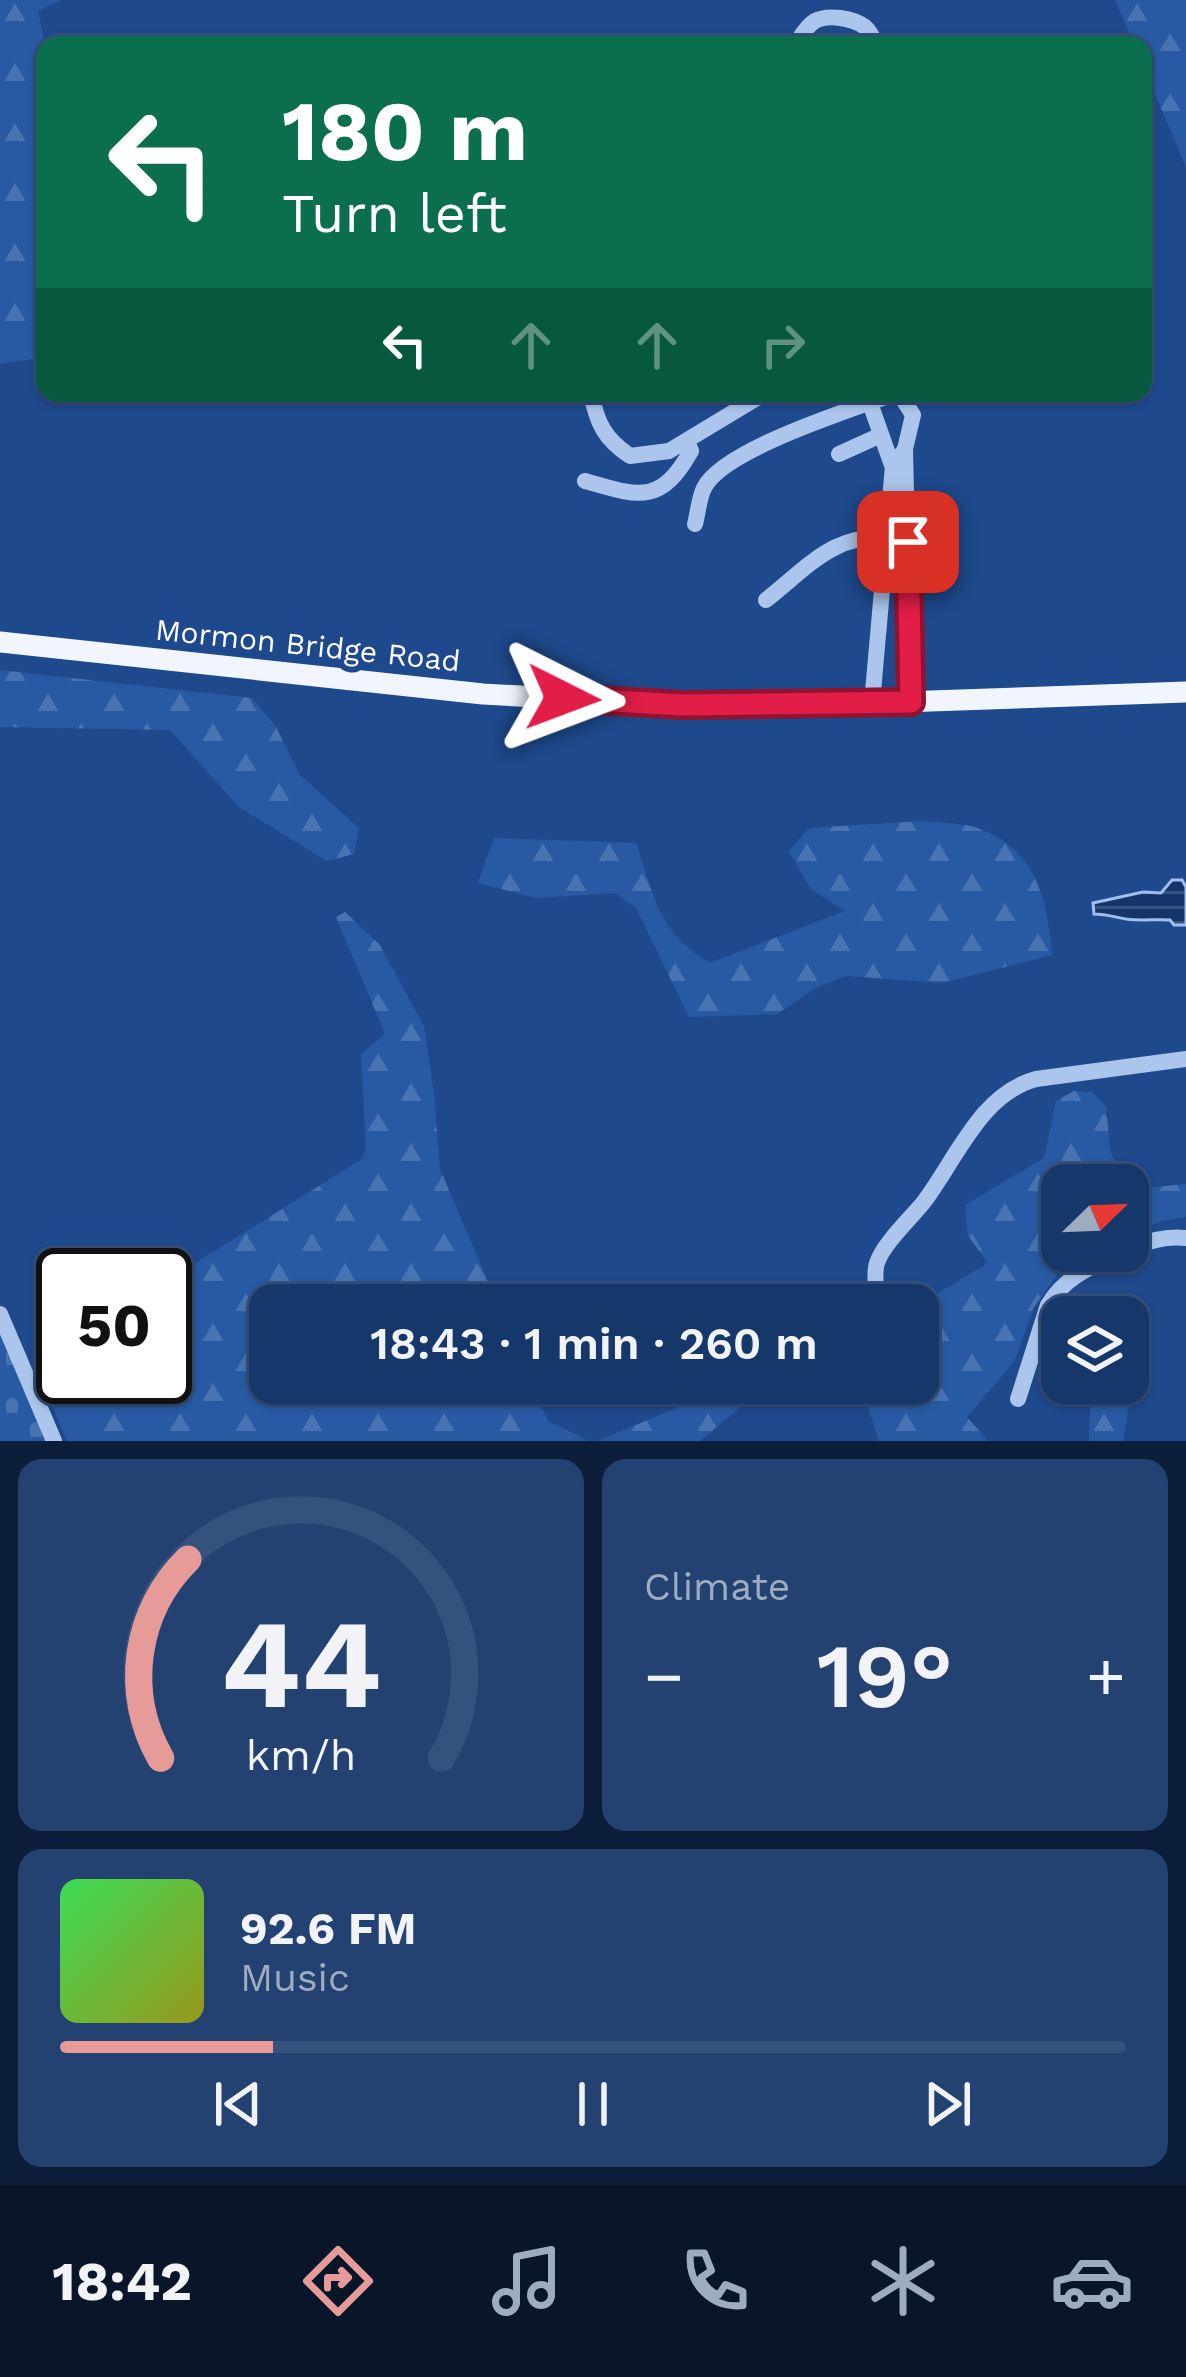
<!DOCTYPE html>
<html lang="en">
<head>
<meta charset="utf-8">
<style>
  :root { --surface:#163769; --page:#234271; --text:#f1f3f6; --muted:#9eacc0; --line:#35517d; --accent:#e69b98 }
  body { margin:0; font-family:"Work Sans",sans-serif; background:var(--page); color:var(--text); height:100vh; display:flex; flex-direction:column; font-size:45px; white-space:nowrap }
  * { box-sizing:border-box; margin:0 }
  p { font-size:39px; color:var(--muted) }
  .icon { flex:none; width:66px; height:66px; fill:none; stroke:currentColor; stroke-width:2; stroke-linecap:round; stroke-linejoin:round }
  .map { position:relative; height:1441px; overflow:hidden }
  .details { display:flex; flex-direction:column; gap:18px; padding:18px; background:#0c1e3a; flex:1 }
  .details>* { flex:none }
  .banner { position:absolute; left:36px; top:36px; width:1116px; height:366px; border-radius:24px; box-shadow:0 3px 9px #0004,0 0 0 3px var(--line); background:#0b6e4f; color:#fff; overflow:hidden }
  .needle { width:78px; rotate:67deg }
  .tools { position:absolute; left:1041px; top:1164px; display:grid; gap:24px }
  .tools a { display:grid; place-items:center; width:108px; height:108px; border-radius:24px; background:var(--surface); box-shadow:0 3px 9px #0004,0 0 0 3px var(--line); font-size:60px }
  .speed { position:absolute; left:36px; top:1248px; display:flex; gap:24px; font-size:60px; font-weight:700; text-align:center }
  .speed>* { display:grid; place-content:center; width:156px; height:156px; border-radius:50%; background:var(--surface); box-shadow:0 3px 9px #0004,0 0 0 3px var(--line); line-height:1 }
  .speed .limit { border:6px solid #111; border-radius:18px; background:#fff; color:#111 }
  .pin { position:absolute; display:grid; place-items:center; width:102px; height:102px; color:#fff; margin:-51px; border-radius:24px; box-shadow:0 6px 18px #0006 }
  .me { position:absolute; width:132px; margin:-66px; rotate:93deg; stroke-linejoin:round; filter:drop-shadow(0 0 9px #0008) }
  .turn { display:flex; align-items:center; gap:42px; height:252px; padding:0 48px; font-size:54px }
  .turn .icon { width:156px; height:156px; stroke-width:2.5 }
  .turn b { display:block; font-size:84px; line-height:102px }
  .lanes { display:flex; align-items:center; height:114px; padding:0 48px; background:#0003; justify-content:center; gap:60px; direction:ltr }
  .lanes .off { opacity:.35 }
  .big { font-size:90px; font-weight:600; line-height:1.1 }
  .details .widget { flex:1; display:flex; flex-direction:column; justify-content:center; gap:18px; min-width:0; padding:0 42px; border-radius:24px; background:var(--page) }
  .details .dial { align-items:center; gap:0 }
  .dial svg { height:312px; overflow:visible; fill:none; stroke:var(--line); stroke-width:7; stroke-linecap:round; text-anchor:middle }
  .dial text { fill:var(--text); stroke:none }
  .song { display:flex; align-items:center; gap:36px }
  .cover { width:144px; height:144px; border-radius:18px; background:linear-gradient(135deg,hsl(130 70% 55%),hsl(60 70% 35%)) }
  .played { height:12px; border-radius:6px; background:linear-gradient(90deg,var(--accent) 20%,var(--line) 20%) }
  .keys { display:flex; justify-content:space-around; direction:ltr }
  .heat { display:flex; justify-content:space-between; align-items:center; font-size:66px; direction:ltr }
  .details .tiles { flex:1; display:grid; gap:18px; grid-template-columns:1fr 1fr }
  .widget:last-child { grid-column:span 2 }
  .trip { position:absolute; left:249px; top:1284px; width:690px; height:120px; border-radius:24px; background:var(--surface); box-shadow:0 3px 9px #0004,0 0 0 3px var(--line); font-weight:600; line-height:120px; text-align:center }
  .dock { display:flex; height:192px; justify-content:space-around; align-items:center; background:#09162a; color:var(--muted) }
  .dock .icon { width:84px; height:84px }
  .dock .selected { color:var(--accent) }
  .dock b { font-size:54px; color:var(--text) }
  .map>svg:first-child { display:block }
  .forest { fill:url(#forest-firs) }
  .cemetery { fill:url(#cemetery-stones) }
  .water { fill:url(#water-rules); stroke:#9fc0ee; stroke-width:3 }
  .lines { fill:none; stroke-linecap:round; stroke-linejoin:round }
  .minor { stroke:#abc5ec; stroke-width:16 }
  .major { stroke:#f1f5ff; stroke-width:21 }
  .route-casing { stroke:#92132f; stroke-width:30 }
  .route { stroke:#e11d48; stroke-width:21 }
  .labels { text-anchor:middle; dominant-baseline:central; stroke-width:12; stroke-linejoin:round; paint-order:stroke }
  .street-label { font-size:30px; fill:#fff; stroke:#1e498c }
</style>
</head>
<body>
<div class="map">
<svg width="1186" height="1441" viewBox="0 0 1186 1441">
  <defs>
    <pattern id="forest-firs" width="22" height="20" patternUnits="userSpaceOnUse" patternTransform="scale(3)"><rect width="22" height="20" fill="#285aa4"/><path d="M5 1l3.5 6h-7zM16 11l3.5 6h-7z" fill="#4873b2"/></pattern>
    <pattern id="cemetery-stones" width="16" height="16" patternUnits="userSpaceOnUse" patternTransform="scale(3)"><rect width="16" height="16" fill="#285aa4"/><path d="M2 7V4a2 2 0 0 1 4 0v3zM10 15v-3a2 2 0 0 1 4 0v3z" fill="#4873b2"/></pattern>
    <pattern id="water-rules" width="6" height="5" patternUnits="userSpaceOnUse" patternTransform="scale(3)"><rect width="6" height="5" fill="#15356a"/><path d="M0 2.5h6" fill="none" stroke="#385380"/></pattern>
  </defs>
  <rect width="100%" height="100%" fill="#1e498c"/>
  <path class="forest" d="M0,0H62L38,11L45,45V357L0,364Z
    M1115,0H1186V167L1143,66V45H1134Z
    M0,670L252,698L276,727L300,775L359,828L354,854L327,861L239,807L170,730L0,727Z
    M922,821C939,823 963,822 980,829C1037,851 1047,899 1052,955L942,983L846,976L815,988L777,1014L689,1017L636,908L615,893L536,898L478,883L494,838L636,843C654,895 658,933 710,963L845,911L810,888L789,851L809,828Z
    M345,912L379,944L424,1026L434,1094L440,1169L498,1305H270V1383H531L548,1421L589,1441H67L34,1363L63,1345V1377H165V1282L362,1159L366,1147L361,1054L385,1034L336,917Z
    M1074,1091L1092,1092L1106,1106L1110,1149L1123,1185H1062V1251H1097L1063,1267L1034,1307L1014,1362L967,1417L988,1441H879L860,1383H918V1305L988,1263L968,1236L965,1205L1044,1158L1056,1101Z
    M1186,1184V1217L1161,1221L1128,1237V1185L1155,1187Z
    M1128,1370L1134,1373L1123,1441H1089L1091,1383H1128Z
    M735,1383H769L700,1441H598Z"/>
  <path class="cemetery" d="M0,1331L46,1441H0Z"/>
  <path class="water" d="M1172,880H1182L1186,887V925H1174L1170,920C1156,919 1141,921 1126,919C1114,917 1106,914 1094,914L1093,903L1143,892L1161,893Z"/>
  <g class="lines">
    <path class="minor" d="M795,45C801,37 806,26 815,21C828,14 853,18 865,27C870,31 874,40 876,45
      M591,393C597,424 605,439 630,456L669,451L765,393
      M899,393L913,415L905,449L911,702
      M870,403L893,468
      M839,454L881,435
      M585,481C638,496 660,506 691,451L687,441
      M695,524C698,513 699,498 704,488C723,449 854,409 896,393
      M766,600C808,567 837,529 895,539
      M872,703L893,466L905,449
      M1128,1250C1148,1241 1164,1236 1186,1238
      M876,1292C876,1283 874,1271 877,1263C883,1244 910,1219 923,1203C956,1160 980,1094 1036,1079L1186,1059
      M0,1314L54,1441
      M1018,1399L1048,1305C1066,1275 1095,1265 1125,1251"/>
    <path class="major" d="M0,642L483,694L682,705L872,703L1186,692"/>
  </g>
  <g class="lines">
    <g class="route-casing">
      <path id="route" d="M563,698L682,705L911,702L908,542"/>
    </g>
    <use href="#route" class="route"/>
  </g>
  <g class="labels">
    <g class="street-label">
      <text transform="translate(308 645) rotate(6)">Mormon Bridge Road</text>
    </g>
  </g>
</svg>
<div class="tools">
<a><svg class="needle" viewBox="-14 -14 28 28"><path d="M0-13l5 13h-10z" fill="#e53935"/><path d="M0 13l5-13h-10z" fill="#9eacc0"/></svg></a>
<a><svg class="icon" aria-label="layers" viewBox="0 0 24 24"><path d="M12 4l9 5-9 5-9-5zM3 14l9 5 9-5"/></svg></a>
</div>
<div class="speed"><div class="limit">50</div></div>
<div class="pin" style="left:908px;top:542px;background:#d93025"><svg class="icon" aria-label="arrive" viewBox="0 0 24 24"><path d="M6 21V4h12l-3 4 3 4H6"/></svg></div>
<svg class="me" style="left:563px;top:698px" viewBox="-20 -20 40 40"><path d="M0-17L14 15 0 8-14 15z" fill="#e11d48" stroke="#fff" stroke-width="4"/></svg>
<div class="trip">18:43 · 1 min · 260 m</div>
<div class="banner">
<div class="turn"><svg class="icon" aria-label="left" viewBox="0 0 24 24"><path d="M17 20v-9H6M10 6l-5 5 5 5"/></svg><div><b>180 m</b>Turn left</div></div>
<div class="lanes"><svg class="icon" aria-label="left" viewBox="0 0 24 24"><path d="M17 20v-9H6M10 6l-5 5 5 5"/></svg><svg class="icon off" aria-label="ahead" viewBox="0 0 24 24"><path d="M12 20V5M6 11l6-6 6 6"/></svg><svg class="icon off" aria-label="ahead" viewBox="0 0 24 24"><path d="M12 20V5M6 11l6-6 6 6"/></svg><svg class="icon off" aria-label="right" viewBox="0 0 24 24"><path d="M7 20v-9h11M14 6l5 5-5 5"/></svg></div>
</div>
</div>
<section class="details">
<div class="tiles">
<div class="widget dial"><svg viewBox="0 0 100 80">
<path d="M14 69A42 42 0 1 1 86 69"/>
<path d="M14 69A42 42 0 0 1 21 18" stroke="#e69b98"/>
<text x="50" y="56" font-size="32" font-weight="700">44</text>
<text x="50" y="72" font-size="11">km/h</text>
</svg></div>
<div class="widget"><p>Climate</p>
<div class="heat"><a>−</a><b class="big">19°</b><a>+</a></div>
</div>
<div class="widget">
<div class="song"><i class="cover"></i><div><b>92.6 FM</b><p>Music</p></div></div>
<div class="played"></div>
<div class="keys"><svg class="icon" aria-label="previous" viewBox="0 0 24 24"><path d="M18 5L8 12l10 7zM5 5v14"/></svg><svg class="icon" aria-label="pause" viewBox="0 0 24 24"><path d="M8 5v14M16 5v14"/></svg><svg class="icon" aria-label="next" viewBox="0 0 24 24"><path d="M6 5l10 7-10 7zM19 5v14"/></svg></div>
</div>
</div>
</section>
<nav class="dock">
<b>18:42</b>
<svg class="icon selected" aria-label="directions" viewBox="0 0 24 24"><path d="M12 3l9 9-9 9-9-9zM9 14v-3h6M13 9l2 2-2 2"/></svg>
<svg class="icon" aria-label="music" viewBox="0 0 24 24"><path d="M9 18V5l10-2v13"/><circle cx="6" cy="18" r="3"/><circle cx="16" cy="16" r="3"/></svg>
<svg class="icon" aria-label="phone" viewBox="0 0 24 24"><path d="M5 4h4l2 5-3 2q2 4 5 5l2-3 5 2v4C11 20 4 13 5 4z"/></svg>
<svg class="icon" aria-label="climate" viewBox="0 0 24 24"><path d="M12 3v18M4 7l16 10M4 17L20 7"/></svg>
<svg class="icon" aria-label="car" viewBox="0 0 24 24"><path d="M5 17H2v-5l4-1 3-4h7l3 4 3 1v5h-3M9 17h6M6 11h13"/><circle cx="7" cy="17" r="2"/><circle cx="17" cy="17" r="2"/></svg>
</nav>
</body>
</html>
